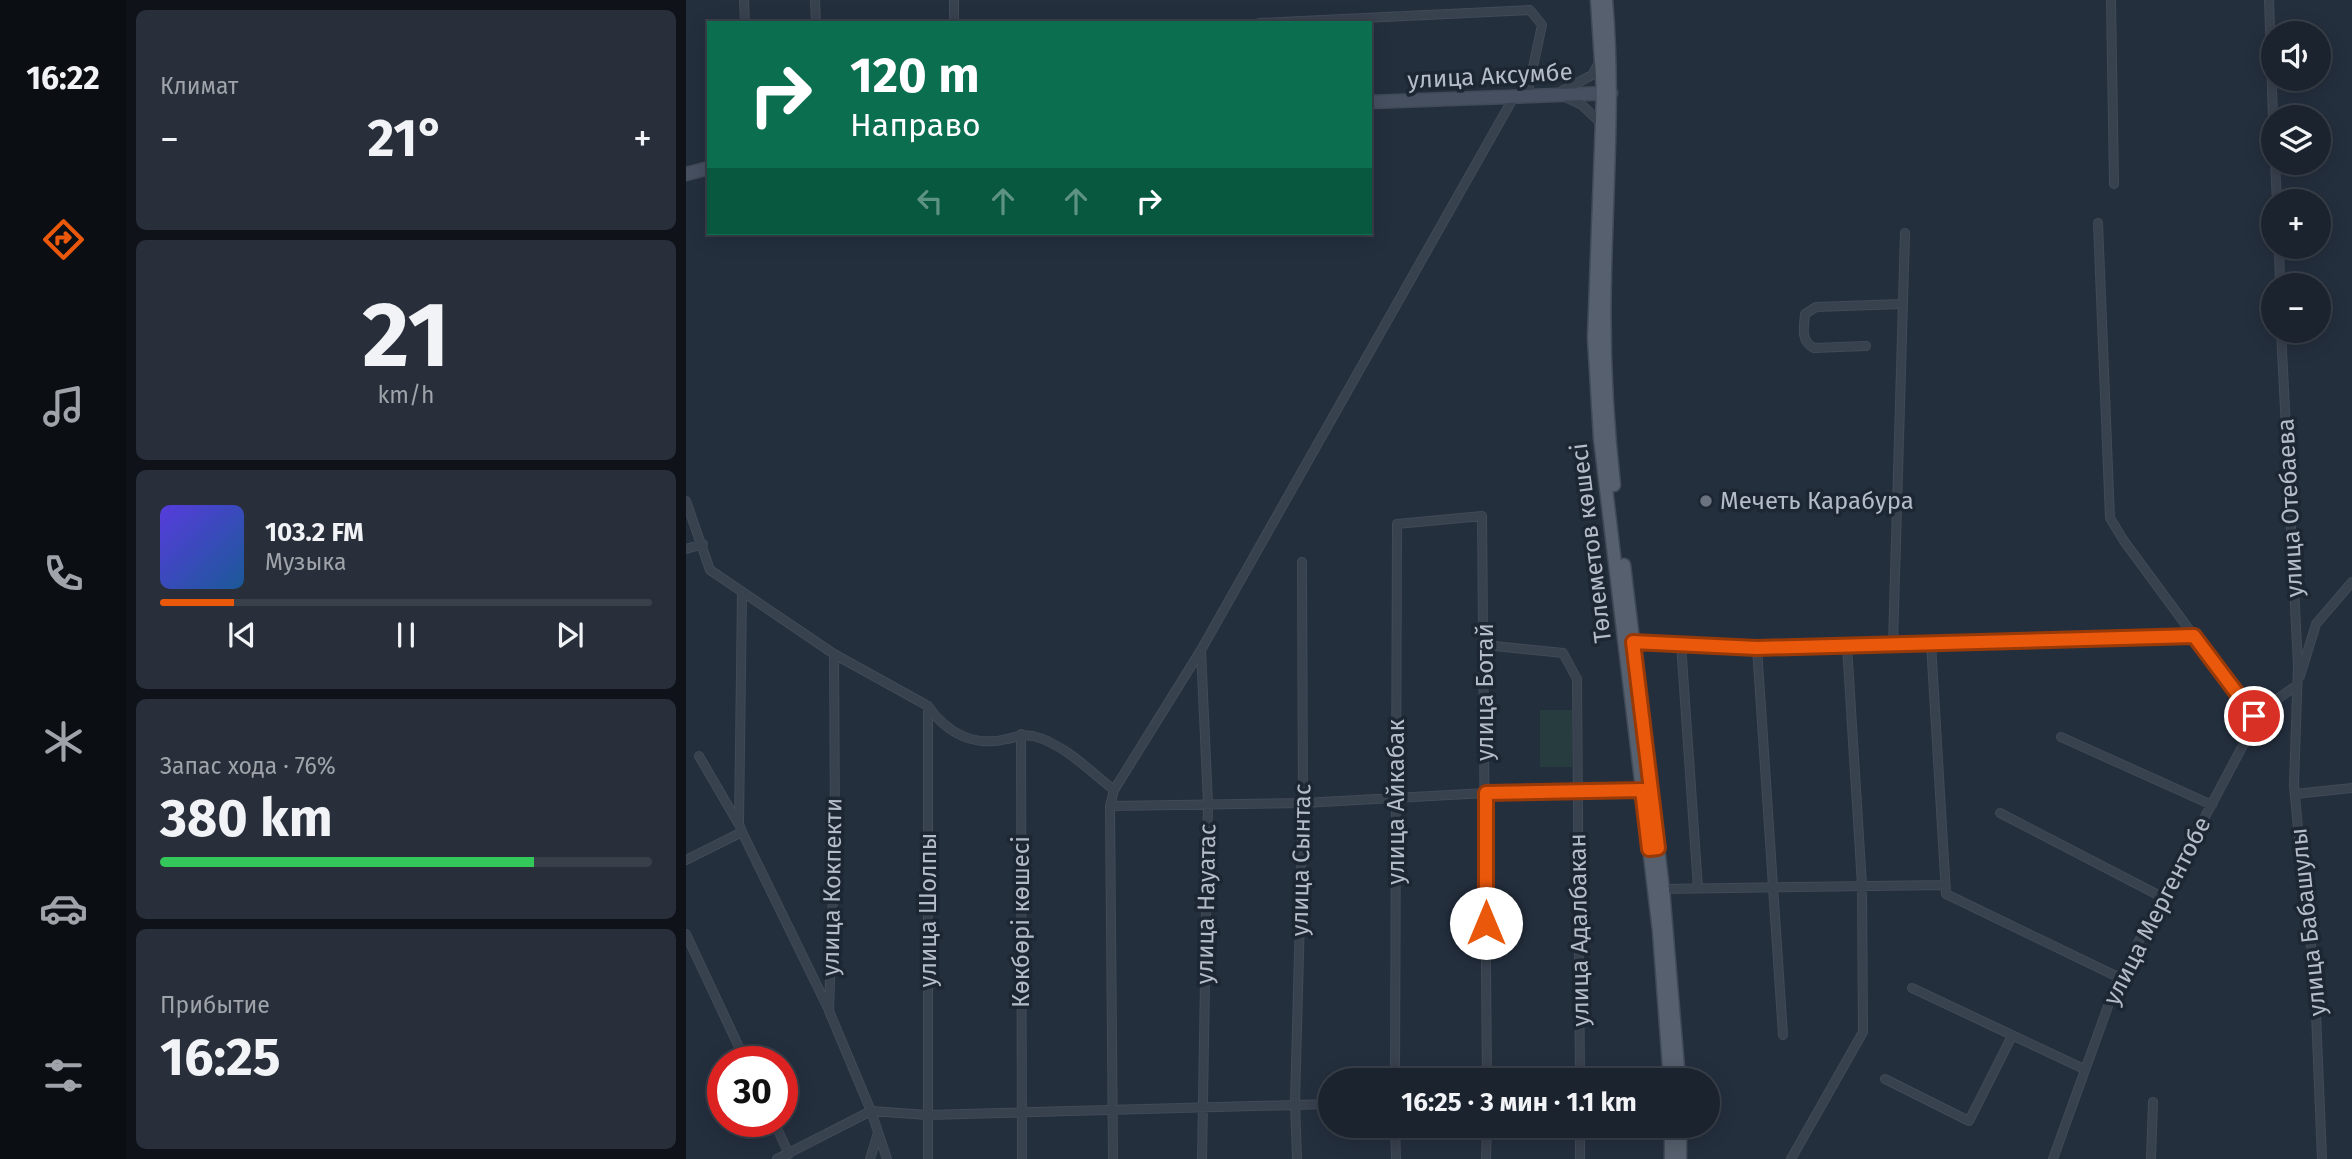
<!DOCTYPE html>
<html lang="ru">
<head>
<meta charset="utf-8">
<style>
  :root { --surface:#1b232e; --page:#282f3a; --text:#f1f3f6; --muted:#a0a4aa; --line:#39404a; --accent:#ea580c }
  body { margin:0; font-family:"Fira Sans",sans-serif; background:var(--page); color:var(--text); height:100vh; display:flex; flex-direction:column; font-size:26px; white-space:nowrap }
  * { box-sizing:border-box; margin:0 }
  p { font-size:23px; color:var(--muted) }
  .icon { flex:none; width:38px; height:38px; fill:none; stroke:currentColor; stroke-width:2; stroke-linecap:round; stroke-linejoin:round }
  .map { position:relative; flex:1; overflow:hidden }
  .drawer { display:flex; flex-direction:column; gap:10px; padding:10px; background:#0f1319; width:560px }
  .drawer>* { flex:none }
  .top-card { position:absolute; left:21px; top:21px; width:665px; height:214px; border-radius:0px; box-shadow:0 4px 18px #0003,0 0 0 2px var(--line); background:#0b6e4f; color:#fff; overflow:hidden }
  .fabs { position:absolute; left:1575px; top:21px; display:grid; gap:14px }
  .fabs a { display:grid; place-items:center; width:70px; height:70px; border-radius:50%; background:var(--surface); box-shadow:0 4px 18px #0003,0 0 0 2px var(--line); font-size:35px }
  .speed { position:absolute; left:21px; top:1046px; display:flex; gap:14px; font-size:35px; font-weight:700; text-align:center }
  .speed>* { display:grid; place-content:center; width:91px; height:91px; border-radius:50%; background:var(--surface); box-shadow:0 4px 18px #0003,0 0 0 2px var(--line); line-height:1 }
  .speed .limit { border:10px solid #d22; background:#fff; color:#111 }
  .pin { position:absolute; display:grid; place-items:center; width:60px; height:60px; color:#fff; margin:-30px; border:4px solid #fff; border-radius:50%; box-shadow:0 2px 7px #0007 }
  .me { position:absolute; width:77px; margin:-38px; rotate:0deg; stroke-linejoin:round; filter:drop-shadow(0 0 5px #0008) }
  .turn { display:flex; align-items:center; gap:24px; height:147px; padding:0 28px; font-size:32px }
  .turn .icon { width:91px; height:91px; stroke-width:2.5 }
  .turn b { display:block; font-size:49px; line-height:60px }
  .lanes { display:flex; align-items:center; height:66px; padding:0 28px; background:#0003; justify-content:center; gap:35px; direction:ltr }
  .lanes .off { opacity:.35 }
  .big { font-size:52px; font-weight:700; line-height:1.1 }
  .drawer .card { flex:1; display:flex; flex-direction:column; justify-content:center; gap:10px; min-width:0; padding:0 24px; border-radius:10px; background:var(--page) }
  .drawer .dial { align-items:center; gap:0 }
  .dial b { font-size:91px; line-height:1 }
  .song { display:flex; align-items:center; gap:21px }
  .cover { width:84px; height:84px; border-radius:10px; background:linear-gradient(135deg,hsl(250 70% 55%),hsl(210 70% 35%)) }
  .played { height:7px; border-radius:4px; background:linear-gradient(90deg,var(--accent) 15%,var(--line) 15%) }
  .keys { display:flex; justify-content:space-around; direction:ltr }
  .heat { display:flex; justify-content:space-between; align-items:center; font-size:38px; direction:ltr }
  .charge { height:10px; border-radius:5px; background:linear-gradient(90deg,#34c759 76%,var(--line) 0) }
  .trip { position:absolute; left:632px; top:1068px; width:402px; height:70px; border-radius:35px; background:var(--surface); box-shadow:0 4px 18px #0003,0 0 0 2px var(--line); font-weight:700; line-height:70px; text-align:center }
  main { display:flex; flex:1; min-height:0 }
  .menu { display:flex; flex-direction:column; width:126px; justify-content:space-around; align-items:center; background:#0b0e12; color:var(--muted) }
  .menu .icon { width:49px; height:49px }
  .menu .on { color:var(--accent) }
  .menu b { font-size:32px; color:var(--text) }
  .map>svg:first-child { display:block }
  .green { fill:#263c3f }
  .lines { fill:none; stroke-linecap:round; stroke-linejoin:round }
  .street-casing { stroke:#414a57; stroke-width:10 }
  .secondary-casing { stroke:#414a57; stroke-width:15 }
  .primary-casing { stroke:#414a57; stroke-width:15 }
  .street { stroke:#38414e; stroke-width:8 }
  .secondary { stroke:#465061; stroke-width:12 }
  .primary { stroke:#56606e; stroke-width:12 }
  .route-casing { stroke:#983908; stroke-width:18 }
  .route { stroke:#ea580c; stroke-width:12 }
  .worship-dot { fill:#6b7280; stroke:#1d2633; stroke-width:2.5 }
  .labels { text-anchor:middle; dominant-baseline:central; stroke-width:7; stroke-linejoin:round; paint-order:stroke }
  .street-label { font-size:24px; fill:#b4bcc9; stroke:#1d2633 }
  .poi-label { font-size:24px; fill:#b4bcc9; stroke:#1d2633; text-anchor:start }
</style>
</head>
<body>
<main>
<nav class="menu">
<b>16:22</b>
<svg class="icon on" aria-label="directions" viewBox="0 0 24 24"><path d="M12 3l9 9-9 9-9-9zM9 14v-3h6M13 9l2 2-2 2"/></svg>
<svg class="icon" aria-label="music" viewBox="0 0 24 24"><path d="M9 18V5l10-2v13"/><circle cx="6" cy="18" r="3"/><circle cx="16" cy="16" r="3"/></svg>
<svg class="icon" aria-label="phone" viewBox="0 0 24 24"><path d="M5 4h4l2 5-3 2q2 4 5 5l2-3 5 2v4C11 20 4 13 5 4z"/></svg>
<svg class="icon" aria-label="climate" viewBox="0 0 24 24"><path d="M12 3v18M4 7l16 10M4 17L20 7"/></svg>
<svg class="icon" aria-label="car" viewBox="0 0 24 24"><path d="M5 17H2v-5l4-1 3-4h7l3 4 3 1v5h-3M9 17h6M6 11h13"/><circle cx="7" cy="17" r="2"/><circle cx="17" cy="17" r="2"/></svg>
<svg class="icon" aria-label="filters" viewBox="0 0 24 24"><path d="M4 7h16M4 17h16"/><circle cx="9" cy="7" r="2"/><circle cx="15" cy="17" r="2"/></svg>
</nav>
<section class="drawer">
<div class="card"><p>Климат</p>
<div class="heat"><a>−</a><b class="big">21°</b><a>+</a></div>
</div>
<div class="card dial"><b>21</b><p>km/h</p></div>
<div class="card">
<div class="song"><i class="cover"></i><div><b>103.2 FM</b><p>Музыка</p></div></div>
<div class="played"></div>
<div class="keys"><svg class="icon" aria-label="previous" viewBox="0 0 24 24"><path d="M18 5L8 12l10 7zM5 5v14"/></svg><svg class="icon" aria-label="pause" viewBox="0 0 24 24"><path d="M8 5v14M16 5v14"/></svg><svg class="icon" aria-label="next" viewBox="0 0 24 24"><path d="M6 5l10 7-10 7zM19 5v14"/></svg></div>
</div>
<div class="card"><p>Запас хода · 76%</p><b class="big">380 km</b><div class="charge"></div></div>
<div class="card"><p>Прибытие</p><b class="big">16:25</b></div>
</section>
<div class="map">
<svg width="1666" height="1159" viewBox="0 0 1666 1159">
  <rect width="100%" height="100%" fill="#242f3e"/>
  <path class="green" d="M854,710H886V767H854Z"/>
  <g class="lines">
    <g class="street-casing">
      <path id="street" d="M58,0L59,23
        M129,0L130,23
        M268,0V23
        M1425,0L1428,184
        M1583,0L1587,117
        M573,23L844,10L856,25L841,95
        M876,91L906,75L914,61
        M879,97L896,105L916,124
        M1589,163L1591,201
        M1412,223L1424,518L1438,541L1508,636
        M1593,247L1594,285
        M1595,331L1612,665L1608,785L1620,914L1628,964L1636,1159
        M1180,346L1128,348C1114,341 1118,327 1119,314L1130,307L1215,304
        M0,501L24,570L148,654L242,706C261,734 289,747 321,739C331,737 336,734 347,736C377,743 405,772 428,790
        M0,549L17,544
        M947,642L1071,648L1508,636L1568,716
        M1245,643L1260,894L1434,978
        M995,644L1012,888
        M1207,644L1219,233
        M799,645L877,653L891,679L894,1080
        M1071,648L1097,1035
        M515,651L522,803L516,1159
        M148,654L149,831L143,1011L185,1111L242,1115L644,1104
        M1614,676L1630,624L1666,582
        M335,734L336,1159
        M1375,737L1526,805
        M13,756L52,823
        M1609,794L1666,788
        M424,806L617,803L800,793L956,790
        M1314,813L1476,897
        M56,832L53,824L56,594
        M0,860L56,832L142,1008
        M977,889L1259,885
        M0,934L60,1062
        M1226,988L1398,1069
        M1199,1079L1283,1121L1326,1036
        M709,1080L711,524L796,516L801,1080
        M88,1122L103,1154
        M709,1125L710,1159
        M91,1159L185,1111L201,1159
        M184,1159L192,1133
        M242,1159V706
        M427,1159L424,806L428,790L515,650L829,95
        M611,1159L609,1103L617,803L616,562
        M800,1159L801,1125
        M894,1159V1125
        M1105,1159L1177,1032L1176,885L1161,646
        M1367,1159L1430,984L1563,734L1568,716L1611,685
        M1465,1159L1467,1102"/>
    </g>
    <g class="secondary-casing">
      <path id="secondary" d="M684,102L925,93
        M0,174L23,168"/>
    </g>
    <g class="primary-casing">
      <path id="primary" d="M911,0L917,92L908,338L914,438L973,931L984,1080
        M920,0C928,91 921,180 919,272C917,343 920,414 928,485
        M938,565L977,889L993,1080
        M994,1125V1159
        M985,1159V1125"/>
    </g>
    <use href="#street" class="street"/>
    <use href="#secondary" class="secondary"/>
    <use href="#primary" class="primary"/>
  </g>
  <g class="lines">
    <g class="route-casing">
      <path id="route" d="M800,923V793L956,790L963,849L972,848L947,642L1071,648L1508,636L1568,716"/>
    </g>
    <use href="#route" class="route"/>
  </g>
  <circle class="worship-dot" cx="1020" cy="501" r="7"/>
  <g class="labels">
    <g class="street-label">
      <text transform="translate(804 76) rotate(-3)">улица Аксумбе</text>
      <text transform="translate(1604 508) rotate(-93)">улица Отебаева</text>
      <text transform="translate(905 543) rotate(-97)">Төлеметов көшесі</text>
      <text transform="translate(799 692) rotate(-90)">улица Ботай</text>
      <text transform="translate(710 802) rotate(-90)">улица Айкабак</text>
      <text transform="translate(615 860) rotate(-89)">улица Сынтас</text>
      <text transform="translate(146 887) rotate(-89)">улица Кокпекти</text>
      <text transform="translate(520 904) rotate(-89)">улица Науатас</text>
      <text transform="translate(242 910) rotate(-90)">улица Шолпы</text>
      <text transform="translate(1471 911) rotate(-63)">улица Мергентобе</text>
      <text transform="translate(335 922) rotate(-90)">Көкбөрі көшесі</text>
      <text transform="translate(1622 922) rotate(-96)">улица Бабашулы</text>
      <text transform="translate(893 930) rotate(-91)">улица Адалбакан</text>
    </g>
    <g class="poi-label">
      <text x="1034" y="501">Мечеть Карабура</text>
    </g>
  </g>
</svg>
<div class="fabs">
<a><svg class="icon" aria-label="sound" viewBox="0 0 24 24"><path d="M4 9h4l5-4v14l-5-4H4zM17 9q2 3 0 6"/></svg></a>
<a><svg class="icon" aria-label="layers" viewBox="0 0 24 24"><path d="M12 4l9 5-9 5-9-5zM3 14l9 5 9-5"/></svg></a>
<a>+</a>
<a>−</a>
</div>
<div class="speed"><div class="limit">30</div></div>
<div class="pin" style="left:1568px;top:716px;background:#d93025"><svg class="icon" aria-label="arrive" viewBox="0 0 24 24"><path d="M6 21V4h12l-3 4 3 4H6"/></svg></div>
<svg class="me" style="left:800px;top:923px" viewBox="-20 -20 40 40"><circle r="19" fill="#fff"/><path d="M0-13L10 11 0 6-10 11z" fill="#ea580c"/></svg>
<div class="trip">16:25 · 3 мин · 1.1 km</div>
<div class="top-card">
<div class="turn"><svg class="icon" aria-label="right" viewBox="0 0 24 24"><path d="M7 20v-9h11M14 6l5 5-5 5"/></svg><div><b>120 m</b>Направо</div></div>
<div class="lanes"><svg class="icon off" aria-label="left" viewBox="0 0 24 24"><path d="M17 20v-9H6M10 6l-5 5 5 5"/></svg><svg class="icon off" aria-label="ahead" viewBox="0 0 24 24"><path d="M12 20V5M6 11l6-6 6 6"/></svg><svg class="icon off" aria-label="ahead" viewBox="0 0 24 24"><path d="M12 20V5M6 11l6-6 6 6"/></svg><svg class="icon" aria-label="right" viewBox="0 0 24 24"><path d="M7 20v-9h11M14 6l5 5-5 5"/></svg></div>
</div>
</div>
</main>
</body>
</html>
